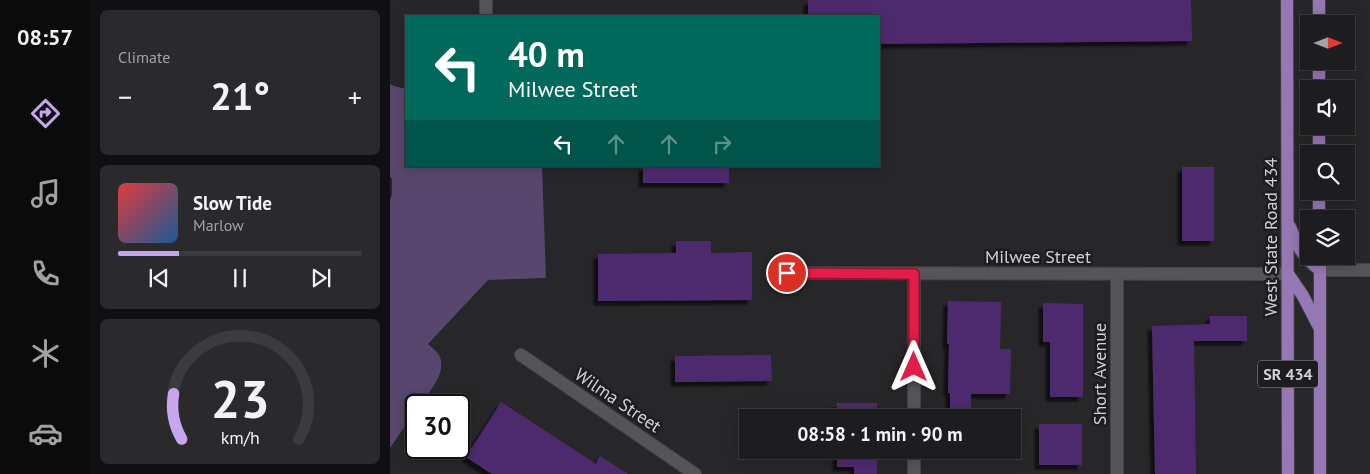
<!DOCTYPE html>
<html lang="en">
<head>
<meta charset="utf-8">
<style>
  :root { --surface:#1d1c1f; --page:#2a292c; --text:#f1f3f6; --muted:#a0a1a4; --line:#3b3a3d; --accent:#c8a5ef }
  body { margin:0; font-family:"PT Sans",sans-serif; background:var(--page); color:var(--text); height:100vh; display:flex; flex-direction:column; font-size:19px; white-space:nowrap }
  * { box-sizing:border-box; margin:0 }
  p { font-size:16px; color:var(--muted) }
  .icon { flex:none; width:28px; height:28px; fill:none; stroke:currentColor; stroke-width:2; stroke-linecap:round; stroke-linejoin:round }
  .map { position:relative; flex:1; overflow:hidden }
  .drawer { display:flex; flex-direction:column; gap:10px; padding:10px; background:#100f11; width:300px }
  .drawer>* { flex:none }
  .guide { position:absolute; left:15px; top:15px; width:475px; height:152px; border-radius:0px; box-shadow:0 2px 12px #0003,0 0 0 1px var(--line); background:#00695c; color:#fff; overflow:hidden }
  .needle { width:32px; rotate:90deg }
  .fabs { position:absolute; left:910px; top:15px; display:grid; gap:10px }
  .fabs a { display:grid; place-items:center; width:55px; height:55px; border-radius:0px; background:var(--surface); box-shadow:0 2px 12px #0003,0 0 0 1px var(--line); font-size:25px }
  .speed { position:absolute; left:15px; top:394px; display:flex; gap:10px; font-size:25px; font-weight:700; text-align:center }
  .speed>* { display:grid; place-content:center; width:65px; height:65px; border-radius:50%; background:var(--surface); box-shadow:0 2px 12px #0003,0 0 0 1px var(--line); line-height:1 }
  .speed .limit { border:2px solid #111; border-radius:8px; background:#fff; color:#111 }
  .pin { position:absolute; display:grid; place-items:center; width:42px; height:42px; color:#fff; margin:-21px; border:2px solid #fff; border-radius:50%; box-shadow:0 1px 5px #0007 }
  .me { position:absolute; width:55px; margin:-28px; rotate:0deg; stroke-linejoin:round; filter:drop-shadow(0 0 4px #0008) }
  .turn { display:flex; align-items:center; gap:18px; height:105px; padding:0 20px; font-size:22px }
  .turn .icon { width:65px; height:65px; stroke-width:2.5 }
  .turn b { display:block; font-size:35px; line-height:42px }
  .lanes { display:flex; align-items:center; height:48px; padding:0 20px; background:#0003; justify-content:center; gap:25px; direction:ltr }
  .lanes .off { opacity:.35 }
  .big { font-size:38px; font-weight:700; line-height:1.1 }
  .drawer .card { flex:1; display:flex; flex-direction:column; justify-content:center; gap:8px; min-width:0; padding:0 18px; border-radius:8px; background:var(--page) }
  .drawer .dial { align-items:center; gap:0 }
  .dial svg { height:130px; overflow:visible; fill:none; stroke:var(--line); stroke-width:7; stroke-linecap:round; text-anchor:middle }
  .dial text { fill:var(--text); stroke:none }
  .song { display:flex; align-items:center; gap:15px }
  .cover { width:60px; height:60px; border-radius:8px; background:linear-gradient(135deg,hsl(0 70% 55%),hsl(210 70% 35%)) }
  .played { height:5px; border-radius:2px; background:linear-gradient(90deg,var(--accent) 25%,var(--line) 25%) }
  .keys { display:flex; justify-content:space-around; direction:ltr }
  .heat { display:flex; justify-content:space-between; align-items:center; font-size:28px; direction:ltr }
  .trip { position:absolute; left:349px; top:409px; width:282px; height:50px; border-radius:0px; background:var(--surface); box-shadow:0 2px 12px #0003,0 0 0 1px var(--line); font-weight:700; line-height:50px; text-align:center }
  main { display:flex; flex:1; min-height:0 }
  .tab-bar { display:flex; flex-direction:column; width:90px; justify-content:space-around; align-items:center; background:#0c0b0c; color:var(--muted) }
  .tab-bar .icon { width:35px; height:35px }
  .tab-bar .on { color:var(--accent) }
  .tab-bar b { font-size:22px; color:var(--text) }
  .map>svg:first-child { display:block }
  .green { fill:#59466e }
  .building { fill:#4e2b6e; filter:url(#shadow) }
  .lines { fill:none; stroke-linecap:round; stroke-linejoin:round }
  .minor-casing { stroke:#424144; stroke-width:14 }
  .tertiary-casing { stroke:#424144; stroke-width:14 }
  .primary-casing { stroke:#424144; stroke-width:14 }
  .minor { stroke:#565458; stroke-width:12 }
  .tertiary { stroke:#565458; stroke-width:12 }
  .primary { stroke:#9678b4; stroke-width:12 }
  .route-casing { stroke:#92132f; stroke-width:12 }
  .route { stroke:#e11d48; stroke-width:9 }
  .labels { text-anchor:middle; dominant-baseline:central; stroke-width:5; stroke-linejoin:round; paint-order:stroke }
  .shield { fill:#1e1c20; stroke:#9b9b9d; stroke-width:1 }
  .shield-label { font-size:16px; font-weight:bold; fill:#d1d1d3 }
  .street-label { font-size:18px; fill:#d1d1d3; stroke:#1e1c20 }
</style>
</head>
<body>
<main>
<nav class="tab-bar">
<b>08:57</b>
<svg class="icon on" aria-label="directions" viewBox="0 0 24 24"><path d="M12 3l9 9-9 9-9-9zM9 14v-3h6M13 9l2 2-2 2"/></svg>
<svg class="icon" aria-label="music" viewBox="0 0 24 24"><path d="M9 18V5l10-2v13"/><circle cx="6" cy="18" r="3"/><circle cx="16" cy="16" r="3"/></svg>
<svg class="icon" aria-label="phone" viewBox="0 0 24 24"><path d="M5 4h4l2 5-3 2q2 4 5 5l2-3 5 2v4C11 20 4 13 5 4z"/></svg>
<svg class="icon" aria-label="climate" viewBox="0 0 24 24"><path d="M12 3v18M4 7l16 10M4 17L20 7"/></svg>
<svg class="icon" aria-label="car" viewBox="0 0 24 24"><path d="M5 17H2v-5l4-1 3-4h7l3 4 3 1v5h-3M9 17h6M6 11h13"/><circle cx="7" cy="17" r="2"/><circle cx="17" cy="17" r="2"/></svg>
</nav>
<section class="drawer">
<div class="card"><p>Climate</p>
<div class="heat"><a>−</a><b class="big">21°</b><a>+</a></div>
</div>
<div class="card">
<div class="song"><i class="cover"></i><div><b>Slow Tide</b><p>Marlow</p></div></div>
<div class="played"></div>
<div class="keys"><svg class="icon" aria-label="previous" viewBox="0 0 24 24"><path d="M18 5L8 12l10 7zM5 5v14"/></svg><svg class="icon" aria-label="pause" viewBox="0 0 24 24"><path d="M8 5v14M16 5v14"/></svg><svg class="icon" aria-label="next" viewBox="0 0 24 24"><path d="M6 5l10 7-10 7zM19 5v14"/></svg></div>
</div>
<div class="card dial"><svg viewBox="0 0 100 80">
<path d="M14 69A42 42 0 1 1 86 69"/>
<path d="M14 69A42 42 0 0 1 9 41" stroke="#c8a5ef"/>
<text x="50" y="56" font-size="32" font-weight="700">23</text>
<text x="50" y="72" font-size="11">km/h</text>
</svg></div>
</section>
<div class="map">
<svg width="980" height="474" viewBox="0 0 980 474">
  <defs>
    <filter id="shadow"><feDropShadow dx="-4.5" dy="4.5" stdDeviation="1" flood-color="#0009"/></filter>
  </defs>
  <rect width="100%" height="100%" fill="#272629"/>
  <path class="green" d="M0,84L4,86L16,89V166H152L156,278L98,280L38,344C41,347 47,351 49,355C58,372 39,392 30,405H26V410L0,448V200L2,195V178L0,177Z"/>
  <path class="building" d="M418,0H801L802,41L489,44V16H418Z
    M253,166H339V183H253Z
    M792,167H824V241H792Z
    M286,241H321V253L362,252V300L208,301V254L286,253Z
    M558,301L611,302L610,349H621L620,394H581V418H560V393H558L559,344H557Z
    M653,303L693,304V397H660V342H653Z
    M820,316H857V341H804L806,474H765L762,326L820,324Z
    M381,355L382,381L285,382V356Z
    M111,402L206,464L210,456L238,474H102L76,457Z
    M447,403H487V418H447Z
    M649,424H692V465H649Z
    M447,450H487V474H464V467H447Z"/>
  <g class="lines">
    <g class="minor-casing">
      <path id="minor" d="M96,0V16
        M397,273L898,274
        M524,274V418
        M727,274V474
        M131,355L305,474
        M524,450V474"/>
    </g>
    <g class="tertiary-casing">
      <path id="tertiary" d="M930,270H980"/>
    </g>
    <g class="primary-casing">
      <path id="primary" d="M897,0L898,474
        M929,0V24
        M929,61V89
        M929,126V154
        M929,191V219
        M900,227C908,247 912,257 930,270
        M930,256V474
        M898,274L913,296L929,327"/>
    </g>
    <use href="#minor" class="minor"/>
    <use href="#tertiary" class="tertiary"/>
    <use href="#primary" class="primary"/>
  </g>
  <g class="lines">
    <g class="route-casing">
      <path id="route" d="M397,273L524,274V367"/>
    </g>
    <use href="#route" class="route"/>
  </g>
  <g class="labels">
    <rect class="shield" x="868" y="360.5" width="60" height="27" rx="4"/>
    <g class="shield-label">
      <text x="898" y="374">SR 434</text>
    </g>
    <g class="street-label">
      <text transform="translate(880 237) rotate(-90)">West State Road 434</text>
      <text x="648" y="256">Milwee Street</text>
      <text transform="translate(709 374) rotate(-90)">Short Avenue</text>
      <text transform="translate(228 400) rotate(34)">Wilma Street</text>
    </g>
  </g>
</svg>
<div class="fabs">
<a><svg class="needle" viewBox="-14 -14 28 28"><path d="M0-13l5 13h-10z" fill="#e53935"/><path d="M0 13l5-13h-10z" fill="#a0a1a4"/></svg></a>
<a><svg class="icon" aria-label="sound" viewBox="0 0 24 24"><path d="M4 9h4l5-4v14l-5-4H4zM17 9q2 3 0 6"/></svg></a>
<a><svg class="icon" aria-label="search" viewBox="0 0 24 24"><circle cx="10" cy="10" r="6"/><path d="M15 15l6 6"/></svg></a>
<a><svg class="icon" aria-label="layers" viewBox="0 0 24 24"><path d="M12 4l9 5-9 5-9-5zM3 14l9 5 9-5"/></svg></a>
</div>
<div class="speed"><div class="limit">30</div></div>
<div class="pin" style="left:397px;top:273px;background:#d93025"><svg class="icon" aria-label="arrive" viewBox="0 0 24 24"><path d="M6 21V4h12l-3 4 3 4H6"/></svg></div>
<svg class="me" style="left:524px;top:367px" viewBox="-20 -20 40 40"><path d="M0-17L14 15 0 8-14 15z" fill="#e11d48" stroke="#fff" stroke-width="4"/></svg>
<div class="trip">08:58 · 1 min · 90 m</div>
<div class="guide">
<div class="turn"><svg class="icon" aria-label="left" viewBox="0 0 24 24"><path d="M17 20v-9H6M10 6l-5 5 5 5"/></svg><div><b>40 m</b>Milwee Street</div></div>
<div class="lanes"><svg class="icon" aria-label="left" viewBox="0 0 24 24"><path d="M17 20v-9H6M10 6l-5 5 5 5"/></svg><svg class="icon off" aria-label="ahead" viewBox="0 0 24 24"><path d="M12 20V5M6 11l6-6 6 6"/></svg><svg class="icon off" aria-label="ahead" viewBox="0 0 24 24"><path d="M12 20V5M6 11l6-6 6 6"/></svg><svg class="icon off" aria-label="right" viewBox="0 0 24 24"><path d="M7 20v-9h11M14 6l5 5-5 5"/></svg></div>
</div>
</div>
</main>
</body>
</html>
